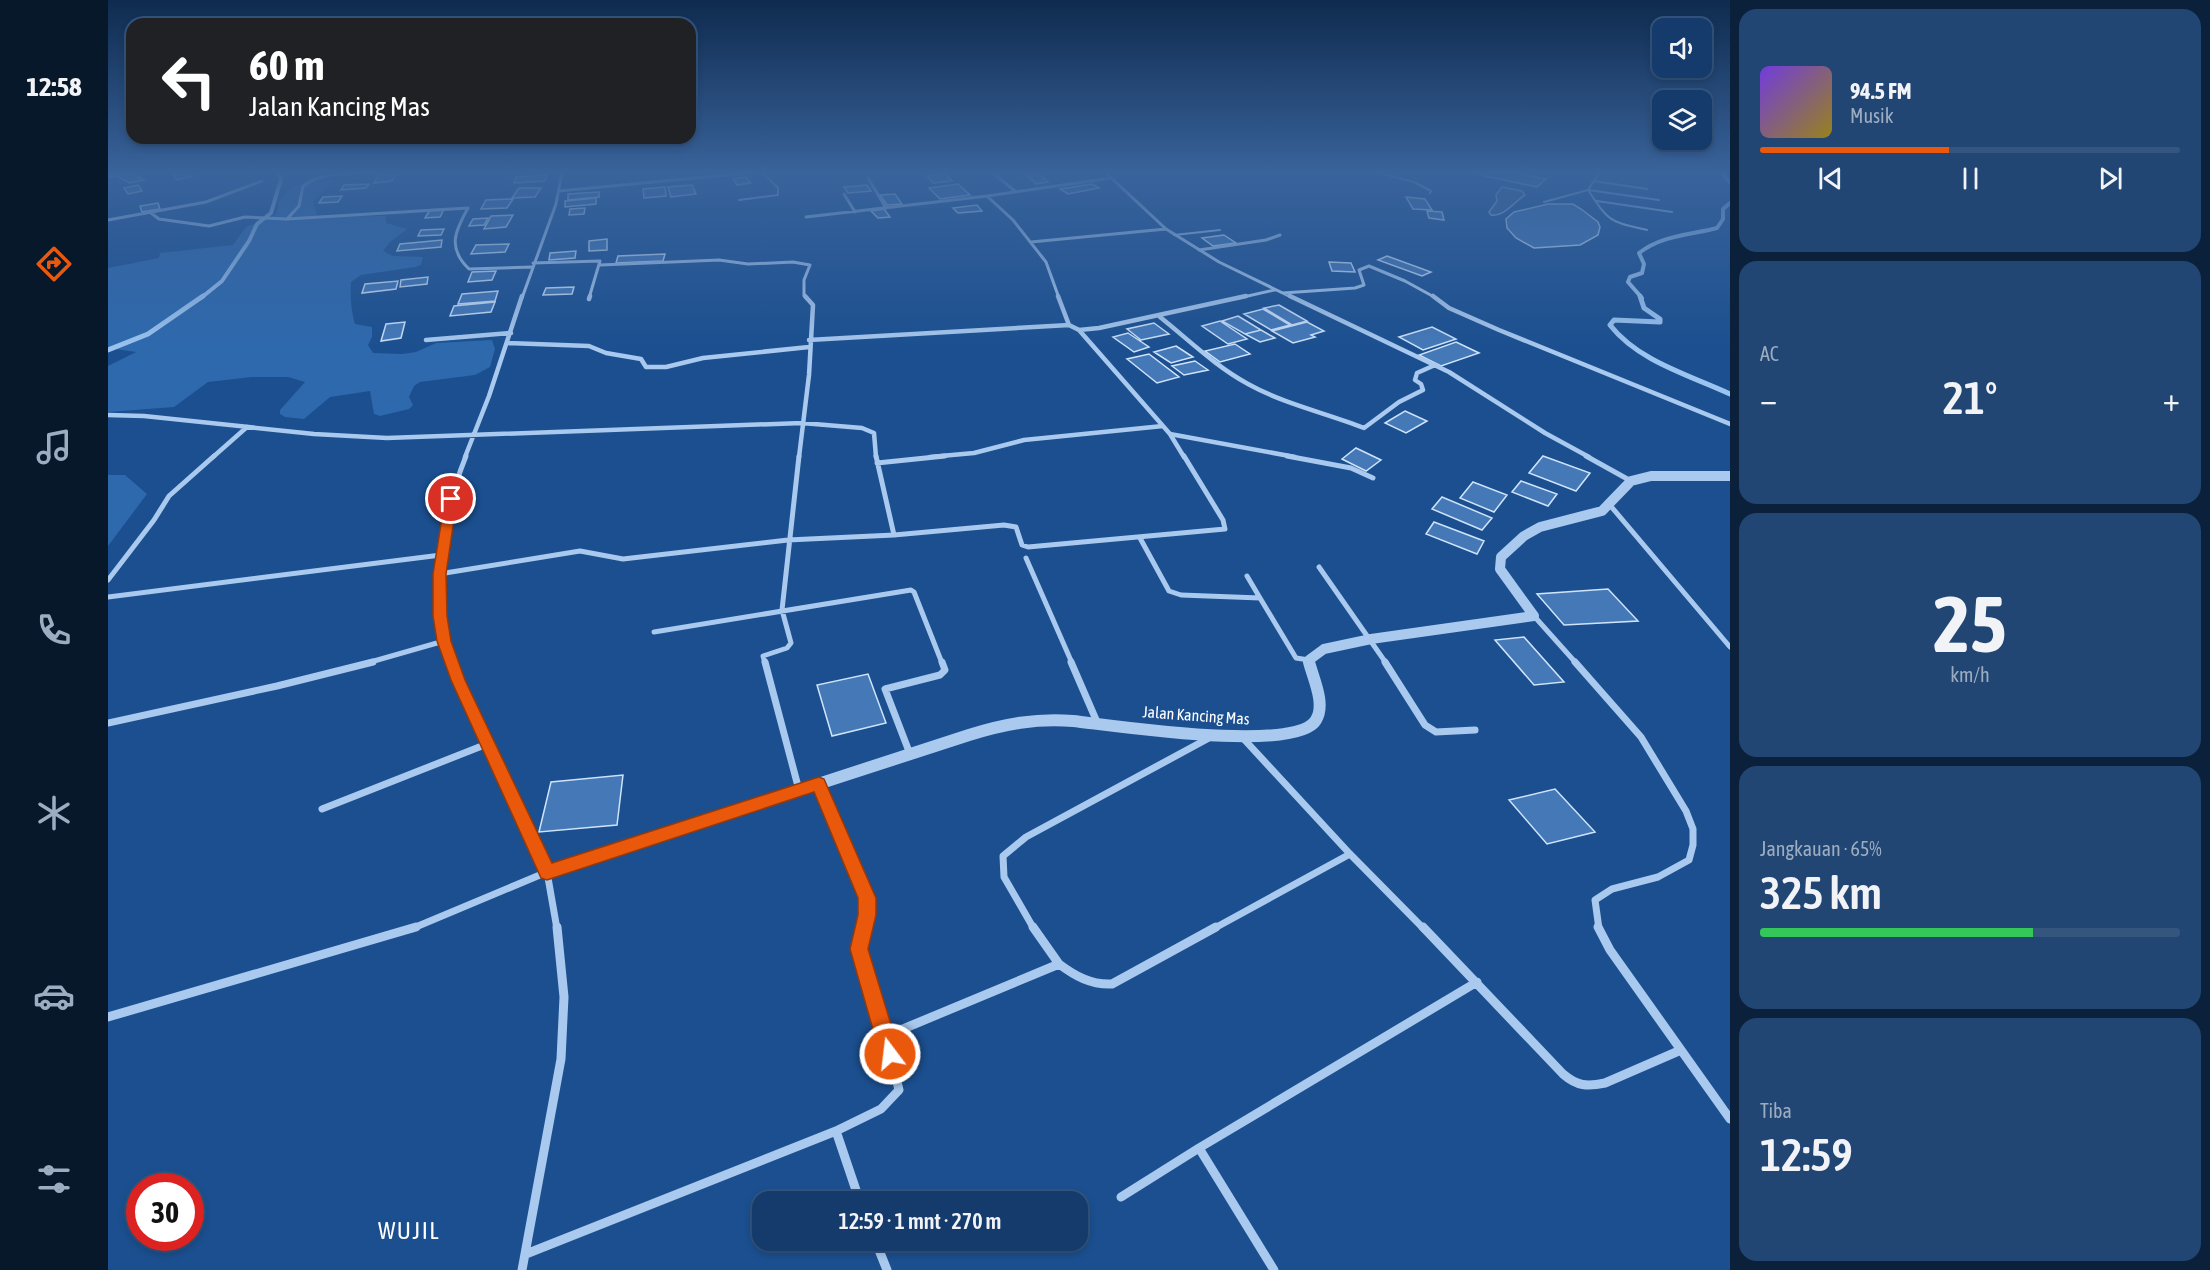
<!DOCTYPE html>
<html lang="id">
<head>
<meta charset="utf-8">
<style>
  :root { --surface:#143b6b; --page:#214673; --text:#f1f3f6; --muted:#9dadc1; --line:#33557e; --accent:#ea580c }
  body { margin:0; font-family:"Asap Condensed",sans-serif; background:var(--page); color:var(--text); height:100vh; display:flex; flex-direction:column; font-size:22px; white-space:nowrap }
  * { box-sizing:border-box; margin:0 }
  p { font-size:20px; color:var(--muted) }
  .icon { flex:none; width:33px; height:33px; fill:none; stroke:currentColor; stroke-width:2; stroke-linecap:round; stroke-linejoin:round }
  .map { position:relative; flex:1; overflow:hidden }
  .panel { display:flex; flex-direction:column; gap:9px; padding:9px; background:#0b203b; width:480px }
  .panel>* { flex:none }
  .hud { position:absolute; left:18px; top:18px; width:570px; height:126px; border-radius:18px; box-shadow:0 3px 9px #0003,0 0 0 2px var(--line); background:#202124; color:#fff; overflow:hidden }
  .tools { position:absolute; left:1544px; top:18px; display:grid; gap:12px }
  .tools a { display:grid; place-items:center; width:60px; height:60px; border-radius:12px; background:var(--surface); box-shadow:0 3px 9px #0003,0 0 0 2px var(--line); font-size:30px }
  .speed { position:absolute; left:18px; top:1173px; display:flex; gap:12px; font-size:30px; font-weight:700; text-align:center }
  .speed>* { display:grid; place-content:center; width:78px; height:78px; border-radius:50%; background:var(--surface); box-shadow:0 3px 9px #0003,0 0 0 2px var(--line); line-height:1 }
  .speed .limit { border:9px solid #d22; background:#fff; color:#111 }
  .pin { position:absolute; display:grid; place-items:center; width:51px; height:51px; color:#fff; margin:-26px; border:3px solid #fff; border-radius:50%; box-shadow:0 2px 6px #0007 }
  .me { position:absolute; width:66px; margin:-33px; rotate:345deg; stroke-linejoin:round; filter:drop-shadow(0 0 4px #0008) }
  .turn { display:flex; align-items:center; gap:21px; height:126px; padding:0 24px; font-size:27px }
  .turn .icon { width:78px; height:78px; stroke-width:2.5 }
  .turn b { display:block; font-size:42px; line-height:51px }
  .big { font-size:45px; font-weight:600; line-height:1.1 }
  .panel .widget { flex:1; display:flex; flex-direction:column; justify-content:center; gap:9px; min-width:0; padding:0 21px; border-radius:18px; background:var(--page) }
  .panel .dial { align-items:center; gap:0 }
  .dial b { font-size:78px; line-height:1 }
  .song { display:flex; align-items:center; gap:18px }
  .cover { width:72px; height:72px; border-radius:9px; background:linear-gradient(135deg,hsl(260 70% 55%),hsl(50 70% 35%)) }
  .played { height:6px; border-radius:3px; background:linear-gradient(90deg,var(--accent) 45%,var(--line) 45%) }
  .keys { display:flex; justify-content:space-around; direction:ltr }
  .heat { display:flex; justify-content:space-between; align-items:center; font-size:33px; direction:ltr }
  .charge { height:9px; border-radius:4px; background:linear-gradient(90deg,#34c759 65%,var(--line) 0) }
  .trip { position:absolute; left:644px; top:1191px; width:336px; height:60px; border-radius:18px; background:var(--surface); box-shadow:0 3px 9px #0003,0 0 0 2px var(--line); font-weight:600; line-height:60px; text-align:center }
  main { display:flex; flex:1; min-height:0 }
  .tab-bar { display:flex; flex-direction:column; width:108px; justify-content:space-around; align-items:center; background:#08182b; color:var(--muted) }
  .tab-bar .icon { width:42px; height:42px }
  .tab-bar .on { color:var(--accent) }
  .tab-bar b { font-size:27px; color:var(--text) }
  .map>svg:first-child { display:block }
  .green { fill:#2e69ad }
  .water { fill:#3c6290; stroke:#9cc4f0; stroke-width:1.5 }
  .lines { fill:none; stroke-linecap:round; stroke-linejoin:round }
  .stream-far1 { stroke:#9cc4f0; stroke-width:4 }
  .stream { stroke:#9cc4f0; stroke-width:5 }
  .building { fill:#4478b7; stroke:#cfe3fa; stroke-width:1.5 }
  .service { stroke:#a9c9ee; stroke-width:2 }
  .minor-far4 { stroke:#a9c9ee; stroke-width:3 }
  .minor-far3 { stroke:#a9c9ee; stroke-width:4.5 }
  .minor-far2 { stroke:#a9c9ee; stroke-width:5 }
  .minor-far1 { stroke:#a9c9ee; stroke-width:7 }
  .minor { stroke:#a9c9ee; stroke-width:9 }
  .tertiary-far2 { stroke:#a9c9ee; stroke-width:6 }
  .tertiary-far1 { stroke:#a9c9ee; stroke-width:10 }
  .tertiary { stroke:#a9c9ee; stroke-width:12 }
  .route { fill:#ea580c; stroke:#983908; stroke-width:1.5 }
  .labels { text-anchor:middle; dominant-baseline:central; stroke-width:6; stroke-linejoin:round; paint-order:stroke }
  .street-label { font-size:16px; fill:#fff; stroke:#1b4f8f }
  .near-quarter-label { font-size:24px; letter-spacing:1.5px; fill:#fff; stroke:#1b4f8f }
</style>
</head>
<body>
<main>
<nav class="tab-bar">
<b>12:58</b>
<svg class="icon on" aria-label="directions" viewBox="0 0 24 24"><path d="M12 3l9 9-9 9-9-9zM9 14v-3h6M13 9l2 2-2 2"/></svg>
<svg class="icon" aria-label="music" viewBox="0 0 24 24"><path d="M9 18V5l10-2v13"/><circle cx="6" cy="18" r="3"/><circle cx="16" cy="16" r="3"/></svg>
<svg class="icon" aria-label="phone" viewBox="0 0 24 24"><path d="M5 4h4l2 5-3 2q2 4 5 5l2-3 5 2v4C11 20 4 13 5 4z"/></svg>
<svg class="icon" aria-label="climate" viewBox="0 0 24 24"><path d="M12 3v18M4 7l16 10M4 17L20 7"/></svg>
<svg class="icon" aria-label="car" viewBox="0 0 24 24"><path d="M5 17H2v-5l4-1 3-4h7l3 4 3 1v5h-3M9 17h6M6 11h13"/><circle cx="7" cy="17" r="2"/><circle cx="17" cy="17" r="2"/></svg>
<svg class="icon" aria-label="filters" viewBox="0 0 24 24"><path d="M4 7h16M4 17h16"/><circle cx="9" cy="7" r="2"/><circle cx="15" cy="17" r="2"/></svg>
</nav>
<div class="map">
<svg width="1622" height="1270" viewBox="0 0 1622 1270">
  <rect width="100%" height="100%" fill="#1b4f8f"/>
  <path class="green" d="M222,180L225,181L205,202L210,217L278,216V223L299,229L282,242L275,251L285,256L315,257L313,265L307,267L253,275L243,282C242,295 243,311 247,324L264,327V337L260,345L265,353L294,354L308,352L328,343L384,340L387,349L382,367L367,375L312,382L306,386L301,397L305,405L301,409L272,416L266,414L262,391L222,397L196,419L177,417L172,414V410L197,382L180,377H144L100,382L66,407L0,412V366L28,352L0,348V268L51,258L52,253L125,245L138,227L168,215L172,199L184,187Z
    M0,475H17L39,494L0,546Z"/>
  <path class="water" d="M1394,187L1414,191L1417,195C1406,202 1396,217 1383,215L1381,212L1389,201L1388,195Z"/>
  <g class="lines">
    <path class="stream-far1" d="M1618,173L1615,175L1622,182
      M93,298L114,281L141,241L149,224L163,213L173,179L171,173
      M1534,298L1520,282L1522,277L1534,273L1536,264L1531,253C1554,235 1582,235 1609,228L1615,219V209L1622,203"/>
    <path class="stream" d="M1532,296L1536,308L1552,319V322L1506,320L1502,325C1530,361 1581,375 1622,394
      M0,350L40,334L95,296"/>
  </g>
  <path class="building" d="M23,173L36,180L22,183L8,176Z
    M83,173L85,176L68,180L65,175Z
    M289,173L284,181L266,183L271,174Z
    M1363,173H1408L1438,179L1429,187Z
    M838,174L844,181L825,183L819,176Z
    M931,174L940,182L928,184L919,175Z
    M439,175L437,181L406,183L408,177Z
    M638,177L643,183L629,185L625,179Z
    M261,184L258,188L233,190L236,185Z
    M850,184L862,195L832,199L821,188Z
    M984,184L991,188L960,194L952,189Z
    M30,185L34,191L20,194L16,188Z
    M584,185L588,194L563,197L560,187Z
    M759,185L763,191L740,193L736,187Z
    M557,187L558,196L536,198L535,189Z
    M411,188H433L427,197L404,198Z
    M491,192V197L460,200V194Z
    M787,194L794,204L779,205L772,195Z
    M234,196L230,202L211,203L215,197Z
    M1298,197L1317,199L1324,210L1305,209Z
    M488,198V204L457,207V201Z
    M405,199L399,208L373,209L378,200Z
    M50,203L52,209L34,212L32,206Z
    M1440,204H1465L1473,209L1490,222L1492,227L1490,235L1472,245L1426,248L1408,238L1399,228L1398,219L1406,212Z
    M869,205L874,211L850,213L845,208Z
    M477,208L476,214L461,215L462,209Z
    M336,209L332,217L317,218L322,210Z
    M776,209L782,217L770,218L763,211Z
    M1319,211L1334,212L1336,220L1321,218Z
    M405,215L398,227L376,229L383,216Z
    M380,218L376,225L361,226L365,219Z
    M336,229L333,235L310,236L313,230Z
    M1116,235L1128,243L1105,246L1094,238Z
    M499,239V250L481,251V241Z
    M334,240L333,247L289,251L292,244Z
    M401,244L397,252L363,254L368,245Z
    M468,251L467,258L441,260L442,253Z
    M557,254L555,261L508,263L510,256Z
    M1279,256L1323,272L1314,276L1270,260Z
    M1221,262L1243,263L1247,272L1224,271Z
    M388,271L384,280L360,282L364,272Z
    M320,277L319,284L292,287L293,280Z
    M290,281L288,289L254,293L257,284Z
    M466,287L464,294L435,295L438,288Z
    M390,291L387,301L350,304L354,294Z
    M387,302L383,312L342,316L346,306Z
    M1171,305L1199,321L1184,325L1156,308Z
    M1155,309L1182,325L1163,330L1136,314Z
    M1130,316L1153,330L1137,334L1114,321Z
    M1112,321L1139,339L1120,344L1094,326Z
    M297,322L293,338L273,341L278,324Z
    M1199,322L1216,331L1203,335L1207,337L1185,343L1164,331Z
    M1046,323L1061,334L1033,340L1019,329Z
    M1324,327L1348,339L1315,350L1291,337Z
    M1153,330L1167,338L1152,342L1137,334Z
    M1020,333L1041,347L1026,352L1005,337Z
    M1348,342L1371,353L1333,366L1311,355Z
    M1127,344L1142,354L1112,362L1097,351Z
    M1068,346L1085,357L1063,363L1046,352Z
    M1041,354L1071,377L1049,383L1019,359Z
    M1087,361L1100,370L1076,375L1064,366Z
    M1297,411L1319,421L1298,433L1277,423Z
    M1248,448L1273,460L1258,471L1234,459Z
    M1435,456L1482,473L1468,491L1421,473Z
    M1413,481L1449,494L1440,506L1404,492Z
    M1365,482L1399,495L1386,512L1352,498Z
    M1334,497L1384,518L1374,530L1324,509Z
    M1326,522L1376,541L1369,554L1318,534Z
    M1500,589L1530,621L1456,625L1429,594Z
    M1416,637L1456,682L1426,685L1387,640Z
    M760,674L778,723L724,736L709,685Z
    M515,775L509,825L431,832L443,782Z
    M1447,789L1487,832L1439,844L1401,800Z"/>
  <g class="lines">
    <path class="service" d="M1271,173L1306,182L1323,191L1322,193
      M1486,181L1539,189
      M1480,190C1502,223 1501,221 1539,230
      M1480,190L1551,200
      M631,200L670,195V188L655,173
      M1489,201L1564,212
      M1436,202L1480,190L1491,173
      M1066,235L1112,230"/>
    <path class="minor-far4" d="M271,173C245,174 217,170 195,186L191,206L179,219L360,208C347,231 339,248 361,269L424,267
      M885,173L907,191
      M998,173L1058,229L1111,262L1185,298
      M760,178L778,208
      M451,191L639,173
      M736,194L747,212
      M43,213L51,219L101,226L137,217L179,219
      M698,217L879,196
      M0,220L98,202L154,181
      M923,242L1058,229
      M1091,250L1158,240L1172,235
      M425,263L492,261L481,298
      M492,265L611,260L640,264L685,262L702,265L696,280V295L698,298
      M1175,293L1247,288L1256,285L1251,270L1261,266L1297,281L1328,298
      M414,298L448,204L454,173
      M951,298L938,262L905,220L879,196L1003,178
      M1131,298L1166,290"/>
    <path class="minor-far3" d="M950,296L961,325L971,330L991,328L1138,296
      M1182,296L1341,372L1437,433L1481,457
      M1325,296L1341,308L1391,330L1622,424
      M481,299L482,296
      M1052,317C1081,340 1107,366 1140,384C1176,404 1218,413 1256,428L1291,402L1315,390L1313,384L1307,380L1309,373L1327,365
      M971,330L1062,434L1187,457
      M318,340L403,333
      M701,340L961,325
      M399,343L481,346L498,353L533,359L538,367H558L595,358L701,347
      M0,415L36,416L206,434L279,438L694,423L754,428L766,433L768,457
      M1062,434L1076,457
      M105,457L139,427
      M357,457L381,396L414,296
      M691,457L701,375L705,305L697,296
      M822,457L866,453L916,440L1055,426"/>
    <path class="minor-far2" d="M768,456L786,535
      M1179,456L1243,468L1265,478
      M1478,456L1523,481
      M769,463L837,456
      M1501,504L1622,647
      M1032,538L1061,591L1073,595L1152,598L1188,658L1201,660
      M918,558L964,663
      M1211,567L1278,663
      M331,574L472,551L515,559L680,540L786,535L896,525L908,527L914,545L920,547L1117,529L1115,520L1076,456
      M1139,576L1152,598
      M0,580L46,520L61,496L106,456
      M0,597L333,555
      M1426,616L1468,663
      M546,632L803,590L806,592L834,663
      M259,663L336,641
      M344,663C320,597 332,521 358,456
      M657,663L655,656L679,648L683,643L674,610L691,456"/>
    <path class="minor-far1" d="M344,662L439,872L449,929
      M657,662L691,790
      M963,662L989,722
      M1277,662L1317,725L1328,732L1367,730
      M1467,662L1533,737L1578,811L1585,829V845L1581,860L1550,877L1504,889L1487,900L1491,929
      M0,723L169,686L265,662
      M1133,736L1242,854L1316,929
      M802,754L777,689L832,675L837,670L834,662
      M711,784L759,898L756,929
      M214,809L379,744
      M303,929L439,872
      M926,929L896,877L895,856L918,837L1101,738
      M1105,929L1242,854"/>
    <path class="minor" d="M1315,927L1455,1074C1469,1086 1479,1087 1497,1083L1573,1050
      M1490,927L1502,950L1622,1119
      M951,964C967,976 983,985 1004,984L1108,927
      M0,1017L308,927
      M778,1036L951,964L925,927
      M728,1131L773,1109L791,1090L778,1036L751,949L756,927
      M1013,1197L1091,1148
      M767,1240L779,1270
      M418,1254L728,1131L752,1202
      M414,1270L453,1059L456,997L449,927
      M1166,1270L1091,1148L1369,982"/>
    <path class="tertiary-far2" d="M0,176L10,173"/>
    <path class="tertiary-far1" d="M1202,663L1201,660L1216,649L1263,639L1426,616L1392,569L1393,557L1416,536L1432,527L1494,511L1523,481L1543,476H1622"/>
    <path class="tertiary" d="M439,872L861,735C896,724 928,718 965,721C1003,725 1189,754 1208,720C1218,704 1205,678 1201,662"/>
  </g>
  <linearGradient id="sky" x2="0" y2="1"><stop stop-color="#0f2b4f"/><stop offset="0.49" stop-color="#39639b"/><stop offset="1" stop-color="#39639b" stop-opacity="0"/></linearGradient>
  <rect width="1622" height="351" fill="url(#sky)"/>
  <path class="route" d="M343,496L349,499L338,574L339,616L343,641L357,680L444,863L711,777L716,779L768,898V915L760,949L792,1054L789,1061L782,1064L775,1061L772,1054L742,949L750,915V898L706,792L439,880L433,878L343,680L329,641L325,616V574L337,499Z"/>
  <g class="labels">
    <g class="street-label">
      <text transform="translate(1088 715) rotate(4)">Jalan Kancing Mas</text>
    </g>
    <g class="near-quarter-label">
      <text x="301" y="1230">WUJIL</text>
    </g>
  </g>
</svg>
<div class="tools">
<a><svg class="icon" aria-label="sound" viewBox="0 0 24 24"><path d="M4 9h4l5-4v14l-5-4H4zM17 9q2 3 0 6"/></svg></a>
<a><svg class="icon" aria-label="layers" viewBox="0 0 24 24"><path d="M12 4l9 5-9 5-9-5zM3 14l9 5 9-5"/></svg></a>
</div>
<div class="speed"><div class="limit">30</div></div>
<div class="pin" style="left:343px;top:499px;background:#d93025"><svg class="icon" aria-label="arrive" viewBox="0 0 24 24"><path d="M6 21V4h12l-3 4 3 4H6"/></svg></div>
<svg class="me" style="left:782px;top:1054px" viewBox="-20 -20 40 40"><circle r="17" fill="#ea580c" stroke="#fff" stroke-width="3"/><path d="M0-11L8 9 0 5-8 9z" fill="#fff"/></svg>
<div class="trip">12:59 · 1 mnt · 270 m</div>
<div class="hud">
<div class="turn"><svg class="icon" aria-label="left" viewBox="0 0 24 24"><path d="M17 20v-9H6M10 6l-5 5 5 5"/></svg><div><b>60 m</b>Jalan Kancing Mas</div></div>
</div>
</div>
<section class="panel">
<div class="widget">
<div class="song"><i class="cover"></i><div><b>94.5 FM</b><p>Musik</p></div></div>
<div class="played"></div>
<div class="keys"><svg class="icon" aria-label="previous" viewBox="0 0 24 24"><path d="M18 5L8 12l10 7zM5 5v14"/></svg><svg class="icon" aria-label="pause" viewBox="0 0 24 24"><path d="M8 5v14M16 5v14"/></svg><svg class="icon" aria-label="next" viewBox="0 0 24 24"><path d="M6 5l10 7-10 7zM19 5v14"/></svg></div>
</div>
<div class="widget"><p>AC</p>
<div class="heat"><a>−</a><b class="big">21°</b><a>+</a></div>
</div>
<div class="widget dial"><b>25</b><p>km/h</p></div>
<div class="widget"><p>Jangkauan · 65%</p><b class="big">325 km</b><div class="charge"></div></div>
<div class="widget"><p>Tiba</p><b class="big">12:59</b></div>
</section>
</main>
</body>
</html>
